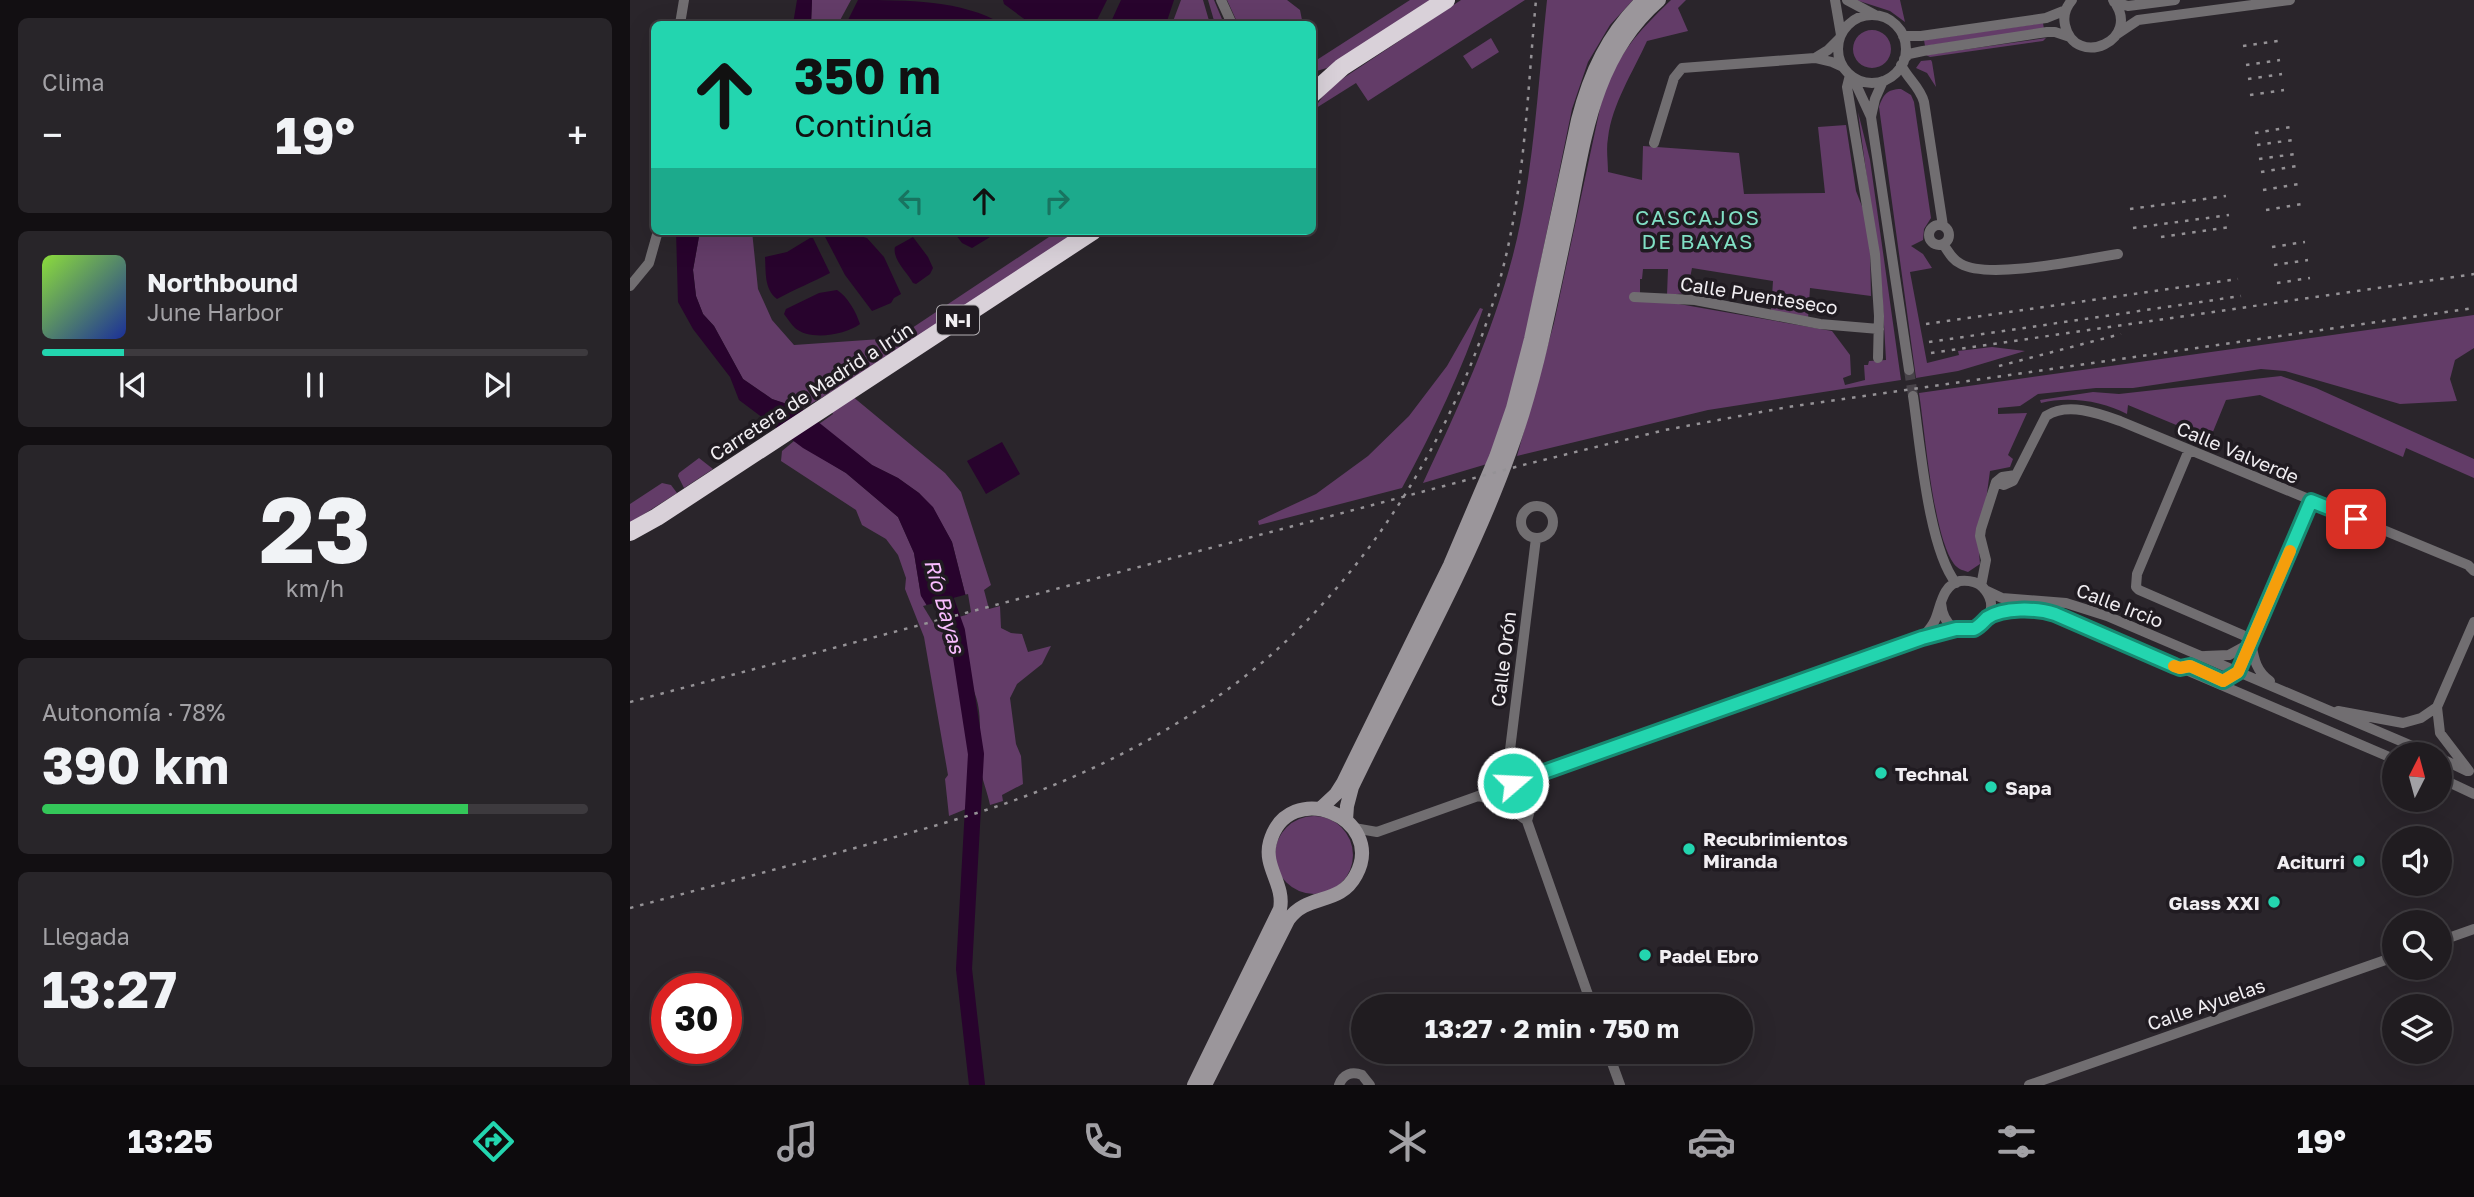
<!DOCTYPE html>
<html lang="es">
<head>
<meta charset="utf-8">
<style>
  :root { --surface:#201c20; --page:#282529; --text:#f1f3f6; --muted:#a2a1a5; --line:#3d3a3e; --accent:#23d5af }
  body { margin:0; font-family:"Golos Text",sans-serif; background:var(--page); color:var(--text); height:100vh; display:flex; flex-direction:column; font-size:26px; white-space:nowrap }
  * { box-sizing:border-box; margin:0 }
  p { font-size:23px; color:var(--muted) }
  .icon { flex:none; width:38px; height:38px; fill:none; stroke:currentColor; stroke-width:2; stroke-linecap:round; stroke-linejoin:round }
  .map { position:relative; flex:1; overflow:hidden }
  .panel { display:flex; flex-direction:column; gap:18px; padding:18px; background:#120f12; width:630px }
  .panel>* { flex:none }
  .hud { position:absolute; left:21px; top:21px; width:665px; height:214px; border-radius:10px; box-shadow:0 7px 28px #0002,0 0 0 2px var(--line); background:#23d5af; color:#111; overflow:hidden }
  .needle { width:46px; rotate:6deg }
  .controls { position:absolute; left:1752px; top:742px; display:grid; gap:14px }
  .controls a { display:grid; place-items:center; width:70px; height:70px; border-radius:50%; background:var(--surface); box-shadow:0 7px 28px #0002,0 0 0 2px var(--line); font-size:35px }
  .speed { position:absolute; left:21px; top:973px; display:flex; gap:14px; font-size:35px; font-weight:700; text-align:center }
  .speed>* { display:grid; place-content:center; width:91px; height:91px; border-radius:50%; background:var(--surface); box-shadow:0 7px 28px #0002,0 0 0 2px var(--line); line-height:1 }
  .speed .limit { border:10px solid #d22; background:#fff; color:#111 }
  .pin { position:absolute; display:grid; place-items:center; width:60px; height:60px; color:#fff; margin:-30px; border-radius:14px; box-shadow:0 4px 10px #0006 }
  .me { position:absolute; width:77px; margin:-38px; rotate:71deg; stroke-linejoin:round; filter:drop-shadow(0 0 5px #0008) }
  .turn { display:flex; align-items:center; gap:24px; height:147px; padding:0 28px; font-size:32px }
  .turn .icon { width:91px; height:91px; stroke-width:2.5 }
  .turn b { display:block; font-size:49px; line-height:60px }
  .lanes { display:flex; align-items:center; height:66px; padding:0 28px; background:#0003; justify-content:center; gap:35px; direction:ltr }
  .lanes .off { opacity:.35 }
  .big { font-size:52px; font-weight:700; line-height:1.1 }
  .panel .card { flex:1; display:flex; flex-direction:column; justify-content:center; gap:10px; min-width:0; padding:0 24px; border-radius:10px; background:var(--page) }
  .panel .dial { align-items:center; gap:0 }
  .dial b { font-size:91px; line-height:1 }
  .song { display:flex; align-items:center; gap:21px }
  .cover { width:84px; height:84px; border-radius:10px; background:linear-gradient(135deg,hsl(90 70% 55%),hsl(230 70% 35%)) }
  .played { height:7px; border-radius:4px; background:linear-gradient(90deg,var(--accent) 15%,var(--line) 15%) }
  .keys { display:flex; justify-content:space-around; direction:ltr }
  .heat { display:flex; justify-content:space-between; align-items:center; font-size:38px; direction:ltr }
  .charge { height:10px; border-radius:5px; background:linear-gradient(90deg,#34c759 78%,var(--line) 0) }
  .trip { position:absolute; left:721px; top:994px; width:402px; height:70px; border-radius:35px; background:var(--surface); box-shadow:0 7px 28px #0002,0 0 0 2px var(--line); font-weight:700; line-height:70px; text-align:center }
  .tabs { display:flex; height:112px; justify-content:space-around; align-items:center; background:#0d0b0d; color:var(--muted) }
  .tabs .icon { width:49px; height:49px }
  .tabs .current { color:var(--accent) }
  .tabs b { font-size:32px; color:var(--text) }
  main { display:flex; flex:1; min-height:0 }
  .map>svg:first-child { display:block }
  .green { fill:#633c68 }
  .water { fill:#28032d }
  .pier { fill:#2a252b }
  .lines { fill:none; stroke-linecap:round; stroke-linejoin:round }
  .river { stroke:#28032d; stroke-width:16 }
  .street-tunnel { stroke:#484349; stroke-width:10; stroke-dasharray:10 5; stroke-linecap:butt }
  .street { stroke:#716e71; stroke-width:10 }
  .secondary { stroke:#9b969b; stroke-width:14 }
  .highway { stroke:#d9d1d9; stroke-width:18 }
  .rail { stroke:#959296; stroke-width:2.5; stroke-dasharray:3.5 7; stroke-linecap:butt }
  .route-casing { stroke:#178a72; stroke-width:18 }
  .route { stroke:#23d5af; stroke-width:12 }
  .slow { stroke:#f59e0b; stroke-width:12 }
  .poi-dot { fill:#23d5af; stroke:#201b21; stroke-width:2.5 }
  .labels { text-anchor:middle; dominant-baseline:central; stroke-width:7; stroke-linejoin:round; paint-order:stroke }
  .shield { fill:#201b21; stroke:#b2afb3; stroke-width:2 }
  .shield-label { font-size:18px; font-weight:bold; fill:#f1eef2 }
  .street-label { font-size:19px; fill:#f1eef2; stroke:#201b21 }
  .poi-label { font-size:19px; font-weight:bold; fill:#f1eef2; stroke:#201b21; text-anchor:start }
  .neighbourhood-label { font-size:21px; letter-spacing:2px; fill:#80dfc4; stroke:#201b21 }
  .water-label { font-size:21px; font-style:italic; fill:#f8bcfe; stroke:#201b21 }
</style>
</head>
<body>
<main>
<section class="panel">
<div class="card"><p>Clima</p>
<div class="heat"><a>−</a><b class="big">19°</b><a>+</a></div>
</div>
<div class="card">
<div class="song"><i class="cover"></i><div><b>Northbound</b><p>June Harbor</p></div></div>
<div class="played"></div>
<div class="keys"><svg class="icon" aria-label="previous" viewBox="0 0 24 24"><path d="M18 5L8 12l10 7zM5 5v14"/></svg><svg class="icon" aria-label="pause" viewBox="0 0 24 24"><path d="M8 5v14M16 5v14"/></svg><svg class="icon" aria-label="next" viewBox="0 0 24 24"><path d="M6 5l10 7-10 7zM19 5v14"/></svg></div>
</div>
<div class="card dial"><b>23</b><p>km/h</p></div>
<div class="card"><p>Autonomía · 78%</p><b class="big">390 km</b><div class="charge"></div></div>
<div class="card"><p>Llegada</p><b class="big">13:27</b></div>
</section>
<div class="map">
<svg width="1844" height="1085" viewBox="0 0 1844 1085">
  <rect width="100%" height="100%" fill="#2a252b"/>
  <path class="green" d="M182,0H221L208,24H181Z
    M551,0H573L580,24H542Z
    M578,0H584L594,24H585Z
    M597,0H657L670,10L672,20L669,24H608Z
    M780,0H801L697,68L683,72L682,63Z
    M831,0H895L738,101L726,83L683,110L696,92L712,79Z
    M917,0H1003L980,25L958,62L942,109L896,333L880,397L857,464L793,483C828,408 862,335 883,255C904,173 908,83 917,0Z
    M1041,0H1056L1048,8L1058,31L1017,41C1003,72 982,104 978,138C976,149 978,161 978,172L1012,180L1013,146L1109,153L1114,194L1195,193L1188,127L1216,125L1226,191L1235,214L1240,251L1241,296L1180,288L1178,319L1141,311L1143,281L1062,268L1057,293L1037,295L1038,269H1013L1012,279H1010V293L1049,304L1202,331L1220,355L1221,375L1213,378L1215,385L1235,380L1234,365H1238L1239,361L1256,360L1252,289L1228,112L1240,160L1271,380L1078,410L887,456L924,323L972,99C988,53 1007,33 1041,0Z
    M1226,0H1270L1275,22L1260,11Z
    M1413,23L1414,29L1295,46L1294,40Z
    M1223 49a19 19 0 1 1 38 0a19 19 0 1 1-38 0Z
    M861,38L869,52L842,69L833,56Z
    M1416,38L1413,41L1300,57L1296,55Z
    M1301,60L1302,62L1306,87L1297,73L1286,68L1291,61Z
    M1271,89L1281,95L1284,102L1301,218L1294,229L1293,240L1281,246L1293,254L1302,268L1280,272L1297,363L1329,355L1328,351L1362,347L1395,351L1328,371L1286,378L1249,107C1253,95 1257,89 1271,89Z
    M70,231H122L128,289L142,320L164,345L251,339L261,342L428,231H442L440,237L212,386L172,409L142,399L113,379L84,326L73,314L66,296L63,270Z
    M850,308L853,309C831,372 804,429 772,488L629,525L628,521L686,494L738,456L779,416L817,366Z
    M1844,315V348L1825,360L1820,379L1827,401L1770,404L1655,371L1631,369L1503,388H1466L1408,394L1390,406L1368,408V414L1397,413L1378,455L1383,459L1380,467L1360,471L1349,552L1350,564L1338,572C1332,570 1328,569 1324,564C1303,536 1295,431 1289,393Z
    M1651,376L1686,388L1844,459V478L1776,448L1773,457L1630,395L1596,400L1580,439L1498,405L1497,414C1472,401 1439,396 1411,403L1410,400L1463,392L1489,394Z
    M222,396L315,473L331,492L361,585L354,590L359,609L370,606L371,628L381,633L392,634L398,652L421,646L412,664L387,684L380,698L386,744L391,756L393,784L372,795L373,801L360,805C358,794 351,776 350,767C347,739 355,716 343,689L336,693L341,761L336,809L319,816L315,779L318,775L294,637L275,589L276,578L268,555L256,539L232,525L226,510L151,461L152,451L164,441L216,473L268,517L284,553L291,596L339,609L322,542L303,508L289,493L268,478L242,465L189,424L203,414L201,410Z
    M69,458L83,469L54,488L48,476L49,473Z
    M32,483L41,485L47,493L0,523V504Z
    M645 855a39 39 0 1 1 78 0a39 39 0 1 1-78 0Z"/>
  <path class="water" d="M167,0H182L181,24H163Z
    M228,0C275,0 333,0 372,24H216Z
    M373,0H477L465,24H401L374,4Z
    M491,0H544L536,24H480Z
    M46,231H70L63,270L66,296L73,314L84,326L113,379L142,399L172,409L242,465L268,478L289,493L303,507L322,542L339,609L308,624L291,596L284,553L268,517L216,473L173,448L109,400L100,377L63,329L48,302Z
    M192,231H213L237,238L254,257L271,294L264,298L261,303L242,311L215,275Z
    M323,231H370L342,248L332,243Z
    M283,237L298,257L303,268L300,274L286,284L283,283C277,272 262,259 265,247Z
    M180,238H183L200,273C183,282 165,289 147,299C134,289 136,272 135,257L157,252Z
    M207,290C218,297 226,312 230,324C215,335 180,341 165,328C161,324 157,318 154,314L156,309L189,293Z
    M372,442L390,474L356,494L337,461Z"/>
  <path class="pier" d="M338,594L341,612L336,615L304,624L293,606Z"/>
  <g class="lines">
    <path class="river" d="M316,600L327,631L346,754L334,969L347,1085"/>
    <path class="street-tunnel" d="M1279,370L1283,396"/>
    <path class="street" d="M591,0L602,24
      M1205,0L1211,35
      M1217,0L1245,15
      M1442,0C1436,7 1433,16 1435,25C1445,70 1514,40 1483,0
      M1484,2L1498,6L1545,0
      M1208 49a34 34 0 1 1 68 0a34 34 0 1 1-68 0Z
      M50,24L54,0
      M1487,34L1508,20L1660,0
      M1273,36H1291L1416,18L1436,10
      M1185,58L1198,50L1209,39
      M1274,59L1279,54L1293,51L1417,32H1425L1440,37
      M1271,65C1278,79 1290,87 1294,102L1313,226
      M1220,75L1217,87L1245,254L1249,316L1248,358
      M1223,78L1241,117L1279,370
      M1241,117L1245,99L1253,81
      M1024,143L1044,78L1052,68L1185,58L1202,62L1213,67
      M1299 235a10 10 0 1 1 20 0a10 10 0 1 1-20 0Z
      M1313,244C1318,251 1322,260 1331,264C1359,280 1455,259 1488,254
      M0,286L19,263L28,231
      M1004,297L1065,300L1190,324L1249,329
      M1283,396C1290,442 1298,548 1326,583
      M1559,450L1507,574L1506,587L1509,590L1622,639
      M1386,475L1372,477L1366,482L1374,485L1383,481L1416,416C1437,402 1468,413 1490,421L1838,565L1844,571
      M891 522a16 16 0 1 1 32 0a16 16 0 1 1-32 0Z
      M906,538L879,758V770L962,1006
      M1351,586L1356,560L1350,536L1351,529L1366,482
      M1355,590L1372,598L1436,603L1477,616L1801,754
      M1358,618C1382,611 1401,606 1425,614L1764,759
      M1292,638C1297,632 1302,627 1305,620C1311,606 1312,585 1330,581C1339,580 1350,582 1355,590C1381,623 1316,655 1311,603
      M1575,656L1599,655L1621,643C1624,659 1626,671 1640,681
      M1608,672L1681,501
      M1708,711L1773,723L1791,718L1807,707
      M1810,758L1837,771
      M1839,771L1810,733L1807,707L1844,622
      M1810,778L1844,794
      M848,796L868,800L896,820
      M897,821L906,788L919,772
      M724,828L747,832L1292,638L1326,629
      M1810,941L1844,929
      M978,1052L990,1085
      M709,1085C713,1074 722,1071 732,1075L740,1085
      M1399,1085L1764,957"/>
    <path class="secondary" d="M691,808L706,794L713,783L820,565L866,457L883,408L901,339L948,120C960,73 978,34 1013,0
      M716,820L717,806L722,787C775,676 838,568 880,451C906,380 920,304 936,230C954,146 960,60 1029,0
      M564,1085L650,909C655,884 633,867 640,842C658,777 757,817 726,875C709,907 678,892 658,920L575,1085"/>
    <path class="highway" d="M682,94L712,67L816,0
      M0,532L27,517L463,231"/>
    <path class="rail" d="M1613,46L1648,41
      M1616,65L1650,60
      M1618,79L1652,74
      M1620,95L1654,90
      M1625,133L1661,127
      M1627,145L1663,140
      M1629,159L1665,154
      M1631,172L1667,166
      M1633,190L1669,184
      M1500,209L1596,196
      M1636,210L1672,204
      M1503,228L1599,215
      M1531,237L1601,227
      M1642,247L1675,242
      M1644,265L1678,260
      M1647,283L1680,278
      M1296,324L1608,279
      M1299,342L1611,296
      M1301,353L1844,274
      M1369,366L1491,334
      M0,702L897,464L1035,430L1158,407L1844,308
      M0,908C71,889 143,870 214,851C283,832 353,814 419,787C496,756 571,714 634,661C747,564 828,425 869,283C895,191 897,95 906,0"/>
  </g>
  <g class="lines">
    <g class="route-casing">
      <path id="route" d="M883,783L1292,638L1326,629H1344C1350,626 1353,622 1357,618C1373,607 1407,608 1425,614L1545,666L1550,668L1560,666L1593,681L1608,672L1681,501L1726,519"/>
    </g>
    <use href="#route" class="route"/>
    <path class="slow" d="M1544,666L1550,668L1560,666L1593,681L1608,672L1660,551"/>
  </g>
  <g class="poi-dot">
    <circle cx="1251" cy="773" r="7"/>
    <circle cx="1361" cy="787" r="7"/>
    <circle cx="1059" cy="849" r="7"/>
    <circle cx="1729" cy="861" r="7"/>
    <circle cx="1644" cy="902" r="7"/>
    <circle cx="1015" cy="955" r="7"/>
  </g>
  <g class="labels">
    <rect class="shield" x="307" y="305.5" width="42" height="29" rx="5"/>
    <g class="shield-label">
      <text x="328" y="320">N-I</text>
    </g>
    <g class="street-label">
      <text transform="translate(1129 295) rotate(9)">Calle Puenteseco</text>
      <text transform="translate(181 391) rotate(-33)">Carretera de Madrid a Irún</text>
      <text transform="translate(1608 452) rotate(23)">Calle Valverde</text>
      <text transform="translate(1490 605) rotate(21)">Calle Ircio</text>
      <text transform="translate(873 659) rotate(-83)">Calle Orón</text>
      <text transform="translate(1576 1004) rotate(-19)">Calle Ayuelas</text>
    </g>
    <g class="poi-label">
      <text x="1265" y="773">Technal</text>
      <text x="1375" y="787">Sapa</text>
      <text x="1073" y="838">Recubrimientos<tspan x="1073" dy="22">Miranda</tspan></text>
      <text x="1715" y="861" text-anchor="end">Aciturri</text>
      <text x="1630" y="902" text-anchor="end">Glass XXI</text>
      <text x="1029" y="955">Padel Ebro</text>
    </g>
    <g class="neighbourhood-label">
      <text x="1068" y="217">CASCAJOS<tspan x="1068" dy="24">DE BAYAS</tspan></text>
    </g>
    <g class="water-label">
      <text transform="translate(315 606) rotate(74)">Río Bayas</text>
    </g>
  </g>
</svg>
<div class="controls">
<a><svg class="needle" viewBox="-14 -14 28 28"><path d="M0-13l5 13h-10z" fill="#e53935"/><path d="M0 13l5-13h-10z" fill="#a2a1a5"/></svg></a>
<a><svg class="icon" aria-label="sound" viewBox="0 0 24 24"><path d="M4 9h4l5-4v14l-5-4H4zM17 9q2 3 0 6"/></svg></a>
<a><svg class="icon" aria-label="search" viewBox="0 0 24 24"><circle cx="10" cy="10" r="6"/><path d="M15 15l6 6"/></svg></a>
<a><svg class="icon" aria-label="layers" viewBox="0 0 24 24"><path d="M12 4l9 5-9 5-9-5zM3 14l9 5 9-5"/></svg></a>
</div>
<div class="speed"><div class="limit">30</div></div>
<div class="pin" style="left:1726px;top:519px;background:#d93025"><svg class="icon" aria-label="arrive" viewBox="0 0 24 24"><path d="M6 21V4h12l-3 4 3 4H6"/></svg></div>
<svg class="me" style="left:883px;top:783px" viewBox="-20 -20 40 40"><circle r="17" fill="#23d5af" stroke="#fff" stroke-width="3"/><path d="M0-11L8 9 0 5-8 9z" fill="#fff"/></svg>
<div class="trip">13:27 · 2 min · 750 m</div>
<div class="hud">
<div class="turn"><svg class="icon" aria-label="ahead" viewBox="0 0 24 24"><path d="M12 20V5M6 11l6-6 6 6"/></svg><div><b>350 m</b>Continúa</div></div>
<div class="lanes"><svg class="icon off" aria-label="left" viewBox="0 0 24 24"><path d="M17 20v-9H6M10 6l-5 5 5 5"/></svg><svg class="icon" aria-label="ahead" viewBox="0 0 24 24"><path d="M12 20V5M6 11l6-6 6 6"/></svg><svg class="icon off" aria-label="right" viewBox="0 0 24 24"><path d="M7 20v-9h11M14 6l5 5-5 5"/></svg></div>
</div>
</div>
</main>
<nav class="tabs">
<b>13:25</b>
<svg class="icon current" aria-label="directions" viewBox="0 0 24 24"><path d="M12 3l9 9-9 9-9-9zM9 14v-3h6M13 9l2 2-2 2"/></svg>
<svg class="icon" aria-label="music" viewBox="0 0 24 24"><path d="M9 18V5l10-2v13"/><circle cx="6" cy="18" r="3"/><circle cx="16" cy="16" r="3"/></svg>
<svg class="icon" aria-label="phone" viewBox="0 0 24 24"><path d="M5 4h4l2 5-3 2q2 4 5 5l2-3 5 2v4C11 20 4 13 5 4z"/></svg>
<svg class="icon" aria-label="climate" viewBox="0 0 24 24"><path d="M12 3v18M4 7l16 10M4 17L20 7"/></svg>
<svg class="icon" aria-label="car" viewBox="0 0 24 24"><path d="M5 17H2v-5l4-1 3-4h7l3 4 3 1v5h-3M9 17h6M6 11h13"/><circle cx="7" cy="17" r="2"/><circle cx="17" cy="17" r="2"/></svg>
<svg class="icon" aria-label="filters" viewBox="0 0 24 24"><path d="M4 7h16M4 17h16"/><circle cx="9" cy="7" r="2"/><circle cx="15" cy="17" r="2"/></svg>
<b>19°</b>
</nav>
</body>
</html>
